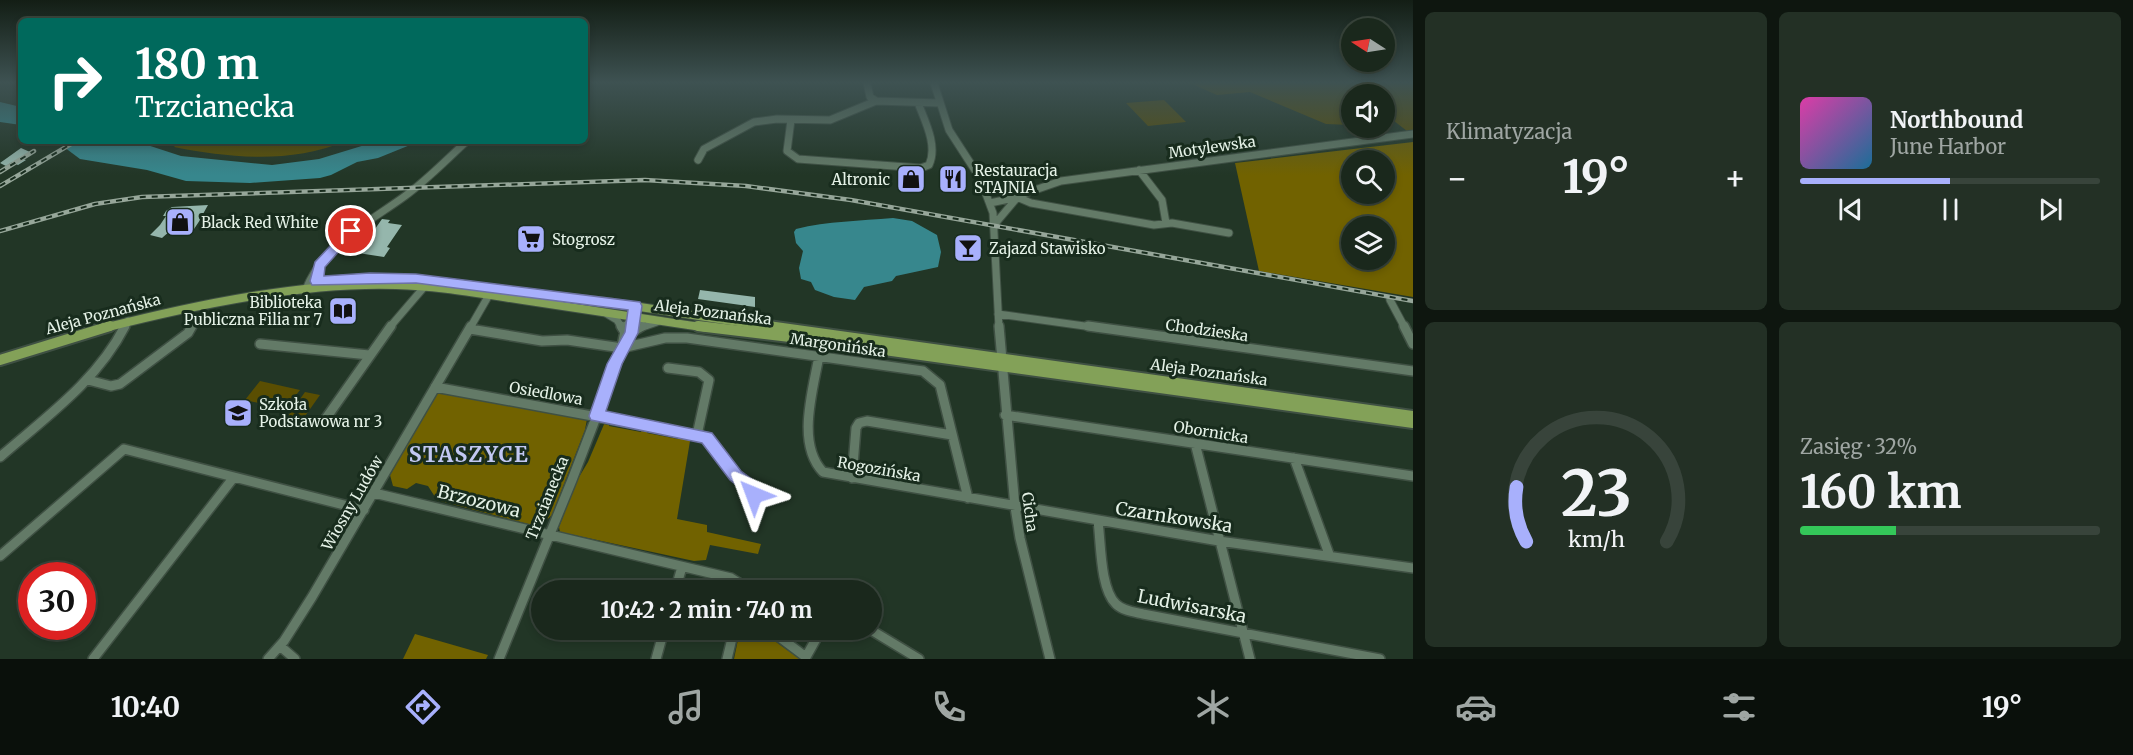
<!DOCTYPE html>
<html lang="pl">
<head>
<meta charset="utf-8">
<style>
  :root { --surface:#1a281c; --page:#233025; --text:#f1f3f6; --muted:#9fa6a3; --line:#38443b; --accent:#a8b0fc }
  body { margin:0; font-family:Merriweather,serif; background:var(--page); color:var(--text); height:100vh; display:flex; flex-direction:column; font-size:22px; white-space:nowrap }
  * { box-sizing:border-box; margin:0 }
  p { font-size:20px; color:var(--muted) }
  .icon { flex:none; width:33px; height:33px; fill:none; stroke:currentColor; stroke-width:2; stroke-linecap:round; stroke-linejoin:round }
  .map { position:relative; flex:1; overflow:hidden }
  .sheet { display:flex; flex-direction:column; gap:12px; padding:12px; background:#0e160f; width:720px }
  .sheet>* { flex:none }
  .hud { position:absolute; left:18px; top:18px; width:570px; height:126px; border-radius:9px; box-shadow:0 3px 9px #0003,0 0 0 2px var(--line); background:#00695c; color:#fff; overflow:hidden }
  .needle { width:39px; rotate:282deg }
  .buttons { position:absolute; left:1341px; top:18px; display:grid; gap:12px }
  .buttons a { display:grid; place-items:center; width:54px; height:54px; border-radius:50%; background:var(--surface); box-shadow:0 3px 9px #0003,0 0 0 2px var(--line); font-size:30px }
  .speed { position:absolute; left:18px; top:562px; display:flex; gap:12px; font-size:30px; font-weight:700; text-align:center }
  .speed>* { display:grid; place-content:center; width:78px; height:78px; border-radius:50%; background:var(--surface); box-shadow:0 3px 9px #0003,0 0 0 2px var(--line); line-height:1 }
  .speed .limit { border:9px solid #d22; background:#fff; color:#111 }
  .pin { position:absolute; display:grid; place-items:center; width:51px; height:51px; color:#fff; margin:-26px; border:3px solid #fff; border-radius:50%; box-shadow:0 2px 6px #0007 }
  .me { position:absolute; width:66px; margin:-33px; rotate:316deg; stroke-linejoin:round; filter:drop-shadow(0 0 4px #0008) }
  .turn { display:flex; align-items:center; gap:21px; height:126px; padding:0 18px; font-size:27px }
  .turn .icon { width:78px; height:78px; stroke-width:2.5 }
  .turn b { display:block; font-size:42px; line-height:51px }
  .big { font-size:45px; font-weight:700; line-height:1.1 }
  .sheet .tile { flex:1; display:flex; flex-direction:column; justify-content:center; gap:9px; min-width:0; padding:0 21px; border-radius:9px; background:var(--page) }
  .sheet .dial { align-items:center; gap:0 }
  .dial svg { height:156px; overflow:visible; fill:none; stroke:var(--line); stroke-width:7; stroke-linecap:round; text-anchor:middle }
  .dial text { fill:var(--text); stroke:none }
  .song { display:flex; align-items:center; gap:18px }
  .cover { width:72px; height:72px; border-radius:9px; background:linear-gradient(135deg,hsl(320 70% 55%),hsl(200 70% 35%)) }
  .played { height:6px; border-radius:3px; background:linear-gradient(90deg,var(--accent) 50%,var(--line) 50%) }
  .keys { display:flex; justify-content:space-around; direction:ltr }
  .heat { display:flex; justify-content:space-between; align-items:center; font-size:33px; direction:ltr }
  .charge { height:9px; border-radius:4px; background:linear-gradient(90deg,#34c759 32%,var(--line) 0) }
  .sheet .tiles { flex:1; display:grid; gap:12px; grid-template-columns:repeat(2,1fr) }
  .trip { position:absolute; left:531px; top:580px; width:351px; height:60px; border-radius:30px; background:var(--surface); box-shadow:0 3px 9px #0003,0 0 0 2px var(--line); font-weight:700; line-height:60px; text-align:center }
  .tab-bar { display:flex; height:96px; justify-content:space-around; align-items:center; background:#0a100b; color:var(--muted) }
  .tab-bar .icon { width:42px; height:42px }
  .tab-bar .on { color:var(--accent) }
  .tab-bar b { font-size:27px; color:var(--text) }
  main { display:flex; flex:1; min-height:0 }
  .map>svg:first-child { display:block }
  .green { fill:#5a4e02 }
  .forest { fill:#716200; fill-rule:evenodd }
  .water { fill:#37878d }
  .building { fill:#95b6ac }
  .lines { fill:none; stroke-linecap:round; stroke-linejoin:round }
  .minor-far1-casing { stroke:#3f5043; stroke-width:9 }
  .minor-casing { stroke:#3f5043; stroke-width:12 }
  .major-far1-casing { stroke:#3f5043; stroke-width:10 }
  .major-casing { stroke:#3f5043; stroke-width:14 }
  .minor-far1 { stroke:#637a67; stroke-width:7 }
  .minor { stroke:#637a67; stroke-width:9 }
  .major-far1 { stroke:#83a158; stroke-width:8 }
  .major { stroke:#83a158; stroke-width:10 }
  .rail-casing { stroke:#96a699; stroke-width:4.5 }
  .rail { stroke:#182c1d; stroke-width:2; stroke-dasharray:6; stroke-linecap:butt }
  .route { fill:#a8b0fc; stroke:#6d72a4; stroke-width:1.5 }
  .labels { text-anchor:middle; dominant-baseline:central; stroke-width:6; stroke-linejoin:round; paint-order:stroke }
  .street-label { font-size:15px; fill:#e5f2e7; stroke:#182c1d }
  .poi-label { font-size:15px; fill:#e5f2e7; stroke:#182c1d; text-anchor:start }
  .near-street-label { font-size:18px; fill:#e5f2e7; stroke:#182c1d }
  .district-label { font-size:21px; font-weight:bold; letter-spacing:1.5px; fill:#c2c8f3; stroke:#182c1d }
</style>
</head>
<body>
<main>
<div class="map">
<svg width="1413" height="659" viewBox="0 0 1413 659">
  <rect width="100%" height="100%" fill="#223626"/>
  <path class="green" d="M1190,83H1413V130L1407,131L1385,114L1384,94H1352L1351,125L1326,124L1250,92L1217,95Z
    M1164,100L1186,122L1148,126L1126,103Z
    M179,141H346C291,164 230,158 174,147Z
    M260,381L300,390L285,409L245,400Z
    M305,392L320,395L303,419L288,416Z"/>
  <path class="forest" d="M1413,142V297L1259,271L1235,163ZM1352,160H1384V194H1352ZM1352,226H1384V260H1352Z
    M441,391L587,419L585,430L552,515L539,527L437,500L428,486L416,483L407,489L393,486L390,475L435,394Z
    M605,422L609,423V426L641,432L642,429L648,430L647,433L678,439L679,436H684L690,441L677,519L707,525V532L761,544L758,554L710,545L706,560L694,561L560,532L559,527L576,482L588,462Z
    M740,630H759L800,659H734Z
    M415,634L488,655L486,659H403Z"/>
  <path class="water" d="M0,102L21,107V125L0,122Z
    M56,141H135L181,156L272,165L319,159L378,141H420L378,158L357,162L331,175L320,178L250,183L186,181L147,170L80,159Z
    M893,218L912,221L937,235L941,252L938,267L896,276L892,281L864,287L855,300L834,297L815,290L811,282L801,279L799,268L803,251L796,243L794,232L796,229C828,221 860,221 893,218Z"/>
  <path class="building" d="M21,148L30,152L20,158L26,160L18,165L12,162L6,166L0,163Z
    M208,205L203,214H206L203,219L200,220L194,229L171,230L162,238L150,235L160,225L166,216H163L166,211L172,207Z
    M382,219L390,220L388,223L402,225L387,247L390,248L384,257L358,253Z
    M700,290L755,297V307L698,299Z"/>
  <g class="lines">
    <g class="minor-far1-casing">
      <path id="minor-far1" d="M867,83L870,97L876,101L940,103
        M934,83L949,130L980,178L993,213L999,328
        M791,120L787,151L798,159L921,168L929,165C938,146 925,121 918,103
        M698,160L704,149L754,122L777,119L830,120L876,101
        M1139,170L1162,200L1166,223
        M1017,197L1031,203L1154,225L1172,223L1229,233
        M990,203L1009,199L1061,181L1413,134
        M994,225L1016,199
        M315,288L319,267
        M306,289C324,244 368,223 405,196C427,180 447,159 467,141
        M1390,300L1405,328
        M607,314L617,320L622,328
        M998,314L1099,328
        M124,328L128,321
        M191,328L195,322
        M389,328L425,286
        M470,328L489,295
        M626,328L636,306
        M630,328L632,317
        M640,328L657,322"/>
    </g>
    <g class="minor-casing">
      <path id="minor" d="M621,326L624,331
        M999,326L1015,507L1020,538L1050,659
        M1088,326L1413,371
        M1404,326L1413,344
        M470,329L542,341L567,340L622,348L665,338H687L923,371L940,385L968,498
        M631,333L642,326
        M260,344L369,355
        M622,346L626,326
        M819,356C813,390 796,444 823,472L1219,541L1413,568
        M668,368L699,372L709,380L697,435
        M88,380L111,386L120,384L188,333L192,326
        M435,387L706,437L736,476L753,490L752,507
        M1005,415L1413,476
        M324,421L391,326
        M1195,443L1250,659
        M0,457C46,417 97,381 125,326
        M1294,458L1329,554
        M852,478L856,428L859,423L867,421L952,435
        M374,493L731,578L739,583L742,591
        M1098,521C1101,543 1100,589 1116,604C1123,611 1134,612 1143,614L1380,659
        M0,556L124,449L364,510
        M675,591L682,567
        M770,630L806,657L821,630
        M871,630L919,659
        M280,646L295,659
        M93,659L234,477
        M268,659L284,641L312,597L471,326
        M499,659L572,480L631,326
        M656,659L664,630
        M727,659L734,630"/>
    </g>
    <g class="major-far1-casing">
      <path id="major-far1" d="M395,278L607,302L778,328
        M104,328C195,305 302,282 396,285C439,286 481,294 523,300C584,309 646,319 708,328"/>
    </g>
    <g class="major-casing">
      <path id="major" d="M698,326L790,337L1413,423
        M768,326L1413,416
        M0,360L110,326"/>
    </g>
    <use href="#minor-far1" class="minor-far1"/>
    <use href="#minor" class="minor"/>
    <use href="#major-far1" class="major-far1"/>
    <use href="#major" class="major"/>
    <g class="rail-casing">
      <path id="rail" d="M0,172L34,151
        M0,186L76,141
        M0,231L95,204L142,197L645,180L746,186L851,200L1413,301"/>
    </g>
    <use href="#rail" class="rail"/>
  </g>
  <linearGradient id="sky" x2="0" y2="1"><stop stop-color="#131e15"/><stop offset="0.47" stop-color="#3e5252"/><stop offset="1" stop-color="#3e5252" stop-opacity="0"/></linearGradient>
  <rect width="1413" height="175" fill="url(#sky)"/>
  <path class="route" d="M351,227L357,231L325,267L324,276L370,273L416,274L640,302L642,306L638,333L622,364L606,411L712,433L741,471L757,483L762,495L760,500L754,502L749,500L746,493L730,480L702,443L591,420L589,416L607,364L625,332L628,310L416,283L312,285L310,281L315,262L347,228Z"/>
  <defs>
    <g id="shop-square" transform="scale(1.5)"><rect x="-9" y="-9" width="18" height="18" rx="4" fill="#a8b0fc" stroke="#182c1d"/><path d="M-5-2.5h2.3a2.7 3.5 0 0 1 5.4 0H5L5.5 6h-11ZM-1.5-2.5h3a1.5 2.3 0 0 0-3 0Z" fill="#111"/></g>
    <g id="restaurant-square" transform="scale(1.5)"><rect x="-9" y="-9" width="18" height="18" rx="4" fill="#a8b0fc" stroke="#182c1d"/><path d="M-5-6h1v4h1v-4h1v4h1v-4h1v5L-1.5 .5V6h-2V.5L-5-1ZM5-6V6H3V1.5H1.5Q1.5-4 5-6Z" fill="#111"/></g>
    <g id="supermarket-square" transform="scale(1.5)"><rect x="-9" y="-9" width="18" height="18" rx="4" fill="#a8b0fc" stroke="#182c1d"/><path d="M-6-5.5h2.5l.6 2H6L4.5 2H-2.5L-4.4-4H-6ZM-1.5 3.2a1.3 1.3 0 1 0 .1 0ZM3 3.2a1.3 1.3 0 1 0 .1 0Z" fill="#111"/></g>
    <g id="bar-square" transform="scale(1.5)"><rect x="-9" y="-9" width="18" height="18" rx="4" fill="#a8b0fc" stroke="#182c1d"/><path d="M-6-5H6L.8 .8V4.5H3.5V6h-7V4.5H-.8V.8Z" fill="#111"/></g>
    <g id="library-square" transform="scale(1.5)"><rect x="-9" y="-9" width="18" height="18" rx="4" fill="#a8b0fc" stroke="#182c1d"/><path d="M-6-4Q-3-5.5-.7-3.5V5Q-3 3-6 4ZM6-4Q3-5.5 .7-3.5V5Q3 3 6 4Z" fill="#111"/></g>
    <g id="school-square" transform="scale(1.5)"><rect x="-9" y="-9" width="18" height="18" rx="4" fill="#a8b0fc" stroke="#182c1d"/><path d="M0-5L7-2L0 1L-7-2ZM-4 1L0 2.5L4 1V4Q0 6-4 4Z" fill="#111"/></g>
  </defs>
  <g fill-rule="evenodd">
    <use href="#shop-square" x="911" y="179"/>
    <use href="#restaurant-square" x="953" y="179"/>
    <use href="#shop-square" x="180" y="222"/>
    <use href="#supermarket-square" x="531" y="239"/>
    <use href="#bar-square" x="968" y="248"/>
    <use href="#library-square" x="343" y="311"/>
    <use href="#school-square" x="238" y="413"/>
  </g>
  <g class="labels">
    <g class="street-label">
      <text transform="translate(1212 147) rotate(-8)">Motylewska</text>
      <text transform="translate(713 312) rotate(7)">Aleja Poznańska</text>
      <text transform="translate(103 314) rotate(-15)">Aleja Poznańska</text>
      <text transform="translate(1207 330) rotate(8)">Chodzieska</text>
      <text transform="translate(838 345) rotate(8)">Margonińska</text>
      <text transform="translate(1209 372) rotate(8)">Aleja Poznańska</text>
      <text transform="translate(546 393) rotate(10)">Osiedlowa</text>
      <text transform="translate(1211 432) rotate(9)">Obornicka</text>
      <text transform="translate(879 469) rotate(10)">Rogozińska</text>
      <text transform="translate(547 498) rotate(-68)">Trzcianecka</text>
      <text transform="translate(352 503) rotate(-60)">Wiosny Ludów</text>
      <text transform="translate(1030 512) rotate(82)">Cicha</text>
    </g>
    <g class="poi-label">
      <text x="974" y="170">Restauracja<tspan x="974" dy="17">STAJNIA</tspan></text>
      <text x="890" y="179" text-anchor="end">Altronic</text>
      <text x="201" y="222">Black Red White</text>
      <text x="552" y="239">Stogrosz</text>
      <text x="989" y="248">Zajazd Stawisko</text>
      <text x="322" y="302" text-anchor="end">Biblioteka<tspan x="322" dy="17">Publiczna Filia nr 7</tspan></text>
      <text x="259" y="404">Szkoła<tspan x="259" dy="17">Podstawowa nr 3</tspan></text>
    </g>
    <g class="near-street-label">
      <text transform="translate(479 501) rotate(14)">Brzozowa</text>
      <text transform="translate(1174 517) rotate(9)">Czarnkowska</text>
      <text transform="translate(1192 606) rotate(11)">Ludwisarska</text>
    </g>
    <g class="district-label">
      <text x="469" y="454">STASZYCE</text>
    </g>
  </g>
</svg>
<div class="buttons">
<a><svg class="needle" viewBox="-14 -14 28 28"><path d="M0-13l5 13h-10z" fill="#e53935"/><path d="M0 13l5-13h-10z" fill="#9fa6a3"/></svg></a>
<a><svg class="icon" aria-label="sound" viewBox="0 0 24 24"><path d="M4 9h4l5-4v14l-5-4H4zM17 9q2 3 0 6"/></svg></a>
<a><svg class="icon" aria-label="search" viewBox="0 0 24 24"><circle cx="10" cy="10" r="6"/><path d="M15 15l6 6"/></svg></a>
<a><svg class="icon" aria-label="layers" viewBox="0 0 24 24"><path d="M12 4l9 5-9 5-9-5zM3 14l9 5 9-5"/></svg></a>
</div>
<div class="speed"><div class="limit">30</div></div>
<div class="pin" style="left:351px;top:231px;background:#d93025"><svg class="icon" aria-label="arrive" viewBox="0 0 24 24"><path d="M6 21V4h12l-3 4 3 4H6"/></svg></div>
<svg class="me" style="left:754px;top:495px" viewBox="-20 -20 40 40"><path d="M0-17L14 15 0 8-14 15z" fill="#a8b0fc" stroke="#fff" stroke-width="4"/></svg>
<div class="trip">10:42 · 2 min · 740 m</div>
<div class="hud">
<div class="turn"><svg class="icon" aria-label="right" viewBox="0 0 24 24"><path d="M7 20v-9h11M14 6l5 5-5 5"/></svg><div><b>180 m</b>Trzcianecka</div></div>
</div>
</div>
<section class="sheet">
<div class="tiles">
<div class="tile"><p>Klimatyzacja</p>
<div class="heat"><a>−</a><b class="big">19°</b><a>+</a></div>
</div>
<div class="tile">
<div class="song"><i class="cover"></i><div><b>Northbound</b><p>June Harbor</p></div></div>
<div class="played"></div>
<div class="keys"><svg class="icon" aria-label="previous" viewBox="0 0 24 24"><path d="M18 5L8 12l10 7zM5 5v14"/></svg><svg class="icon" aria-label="pause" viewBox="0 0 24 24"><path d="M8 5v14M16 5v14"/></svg><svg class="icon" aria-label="next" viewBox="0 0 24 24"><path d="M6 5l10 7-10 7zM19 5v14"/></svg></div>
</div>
<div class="tile dial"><svg viewBox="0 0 100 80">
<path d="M14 69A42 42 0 1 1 86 69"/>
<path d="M14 69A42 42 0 0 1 9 41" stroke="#a8b0fc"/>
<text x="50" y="56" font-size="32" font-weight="700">23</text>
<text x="50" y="72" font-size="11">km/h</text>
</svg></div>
<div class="tile"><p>Zasięg · 32%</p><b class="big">160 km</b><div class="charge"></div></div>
</div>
</section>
</main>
<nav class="tab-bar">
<b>10:40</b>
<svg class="icon on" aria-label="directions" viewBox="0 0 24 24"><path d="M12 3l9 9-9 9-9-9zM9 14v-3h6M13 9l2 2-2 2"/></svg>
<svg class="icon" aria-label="music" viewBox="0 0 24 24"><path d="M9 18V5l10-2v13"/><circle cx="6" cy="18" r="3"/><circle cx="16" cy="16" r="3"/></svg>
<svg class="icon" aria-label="phone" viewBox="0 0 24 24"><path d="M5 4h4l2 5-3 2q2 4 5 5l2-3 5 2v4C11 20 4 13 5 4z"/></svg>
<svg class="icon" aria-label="climate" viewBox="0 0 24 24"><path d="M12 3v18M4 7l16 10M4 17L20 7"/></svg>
<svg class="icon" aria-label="car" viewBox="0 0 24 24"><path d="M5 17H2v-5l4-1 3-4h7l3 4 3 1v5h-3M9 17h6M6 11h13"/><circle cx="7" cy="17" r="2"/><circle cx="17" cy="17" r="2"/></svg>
<svg class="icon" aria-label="filters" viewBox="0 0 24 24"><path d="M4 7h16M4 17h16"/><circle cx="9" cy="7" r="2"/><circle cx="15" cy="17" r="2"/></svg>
<b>19°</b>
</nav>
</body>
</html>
